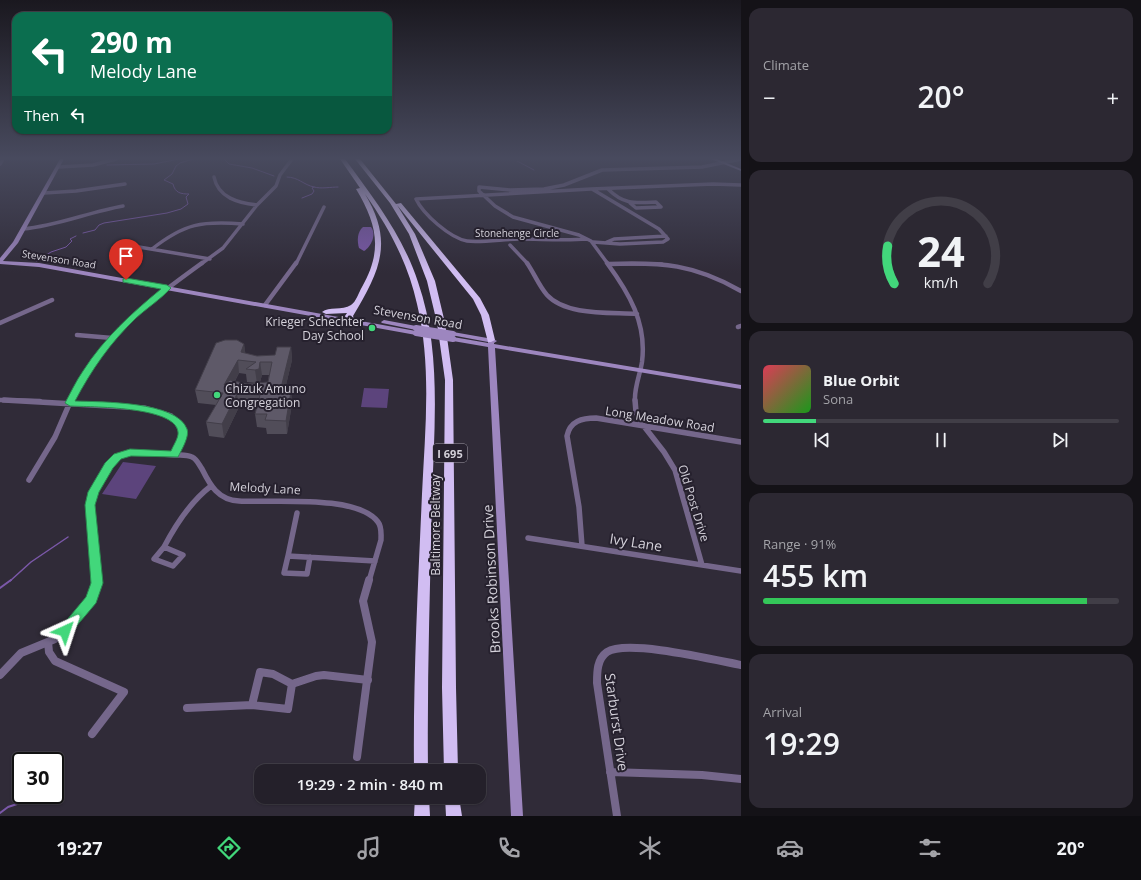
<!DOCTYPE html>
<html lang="en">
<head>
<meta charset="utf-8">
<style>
  :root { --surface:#24202a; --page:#2c2832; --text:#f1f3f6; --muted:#a3a3a8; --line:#413e47; --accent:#42d77b }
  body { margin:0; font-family:"Open Sans",sans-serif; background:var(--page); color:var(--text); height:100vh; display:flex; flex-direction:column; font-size:15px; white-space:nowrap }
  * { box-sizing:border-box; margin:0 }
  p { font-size:13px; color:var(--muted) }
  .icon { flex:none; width:22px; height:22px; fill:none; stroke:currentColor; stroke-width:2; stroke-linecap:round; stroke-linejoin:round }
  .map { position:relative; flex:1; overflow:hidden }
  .panel { display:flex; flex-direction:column; gap:8px; padding:8px; background:#141217; width:400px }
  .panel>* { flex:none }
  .top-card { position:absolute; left:12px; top:12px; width:380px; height:122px; border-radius:12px; box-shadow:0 1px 3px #0004,0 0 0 1px var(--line); background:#0b6e4f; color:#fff; overflow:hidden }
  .speed { position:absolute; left:12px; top:752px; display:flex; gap:8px; font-size:20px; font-weight:700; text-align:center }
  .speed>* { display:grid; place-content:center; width:52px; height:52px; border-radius:50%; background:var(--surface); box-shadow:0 1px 3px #0004,0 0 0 1px var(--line); line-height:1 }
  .speed .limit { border:2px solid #111; border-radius:6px; background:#fff; color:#111 }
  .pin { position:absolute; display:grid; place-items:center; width:34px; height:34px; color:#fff; margin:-41px -17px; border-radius:50% 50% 50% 0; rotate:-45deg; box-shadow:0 0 4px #0007 }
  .pin .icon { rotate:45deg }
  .me { position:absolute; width:44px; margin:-22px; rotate:42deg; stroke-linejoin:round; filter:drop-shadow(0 0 3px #0008) }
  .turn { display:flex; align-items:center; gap:14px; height:84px; padding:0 12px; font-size:18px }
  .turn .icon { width:52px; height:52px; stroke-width:2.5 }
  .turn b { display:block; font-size:28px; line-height:34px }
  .then { display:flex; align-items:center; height:38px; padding:0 12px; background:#0003; gap:8px; font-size:15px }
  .big { font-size:30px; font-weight:600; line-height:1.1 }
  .panel .widget { flex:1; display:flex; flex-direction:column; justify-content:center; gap:6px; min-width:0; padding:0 14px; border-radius:12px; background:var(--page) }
  .panel .dial { align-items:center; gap:0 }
  .dial svg { height:104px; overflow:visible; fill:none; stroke:var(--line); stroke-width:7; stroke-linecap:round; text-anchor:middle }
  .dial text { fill:var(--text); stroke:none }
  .song { display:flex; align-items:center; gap:12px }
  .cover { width:48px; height:48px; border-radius:6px; background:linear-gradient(135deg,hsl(350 70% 55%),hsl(120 70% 35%)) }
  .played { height:4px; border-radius:2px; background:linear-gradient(90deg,var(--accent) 15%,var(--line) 15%) }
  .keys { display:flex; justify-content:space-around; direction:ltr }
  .heat { display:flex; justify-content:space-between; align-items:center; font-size:22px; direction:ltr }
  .charge { height:6px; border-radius:3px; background:linear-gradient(90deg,#34c759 91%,var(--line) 0) }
  .trip { position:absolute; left:254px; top:764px; width:232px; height:40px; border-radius:12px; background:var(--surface); box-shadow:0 1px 3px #0004,0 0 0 1px var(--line); font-weight:600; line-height:40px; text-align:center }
  .dock { display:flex; height:64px; justify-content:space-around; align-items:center; background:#0e0d11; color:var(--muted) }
  .dock .icon { width:28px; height:28px }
  .dock .on { color:var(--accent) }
  .dock b { font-size:18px; color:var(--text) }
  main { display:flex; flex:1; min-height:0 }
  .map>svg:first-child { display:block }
  .green { fill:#5c447c }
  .water { fill:#7b58a9 }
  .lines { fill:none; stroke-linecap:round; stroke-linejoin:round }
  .stream-far2 { stroke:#7b58a9; stroke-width:1 }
  .stream-far1 { stroke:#7b58a9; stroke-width:1.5 }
  .stream { stroke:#7b58a9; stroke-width:2 }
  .street-far3 { stroke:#75678b; stroke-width:3.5 }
  .street-far2 { stroke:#75678b; stroke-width:4.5 }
  .street-far1 { stroke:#75678b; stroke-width:5.5 }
  .street { stroke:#75678b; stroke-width:8 }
  .secondary { fill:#9d86bf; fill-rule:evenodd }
  .highway { fill:#d1bdf2; fill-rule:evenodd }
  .secondary-bridge { stroke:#9d86bf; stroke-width:6 }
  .wall { fill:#514d59; fill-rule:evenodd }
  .shaded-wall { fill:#423e49 }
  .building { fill:#5e5968; stroke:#423e49; fill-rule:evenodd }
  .route { fill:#42d77b; stroke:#2b8c50 }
  .poi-dot { fill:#42d77b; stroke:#26212e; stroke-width:1.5 }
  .labels { text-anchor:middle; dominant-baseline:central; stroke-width:4; stroke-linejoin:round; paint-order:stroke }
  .far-street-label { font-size:10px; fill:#d4d1da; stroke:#26212e }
  .shield { fill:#26212e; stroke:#a09ca6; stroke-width:1 }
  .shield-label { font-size:11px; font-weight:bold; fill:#d4d1da }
  .street-label { font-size:12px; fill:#d4d1da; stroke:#26212e }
  .poi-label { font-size:12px; fill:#d4d1da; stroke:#26212e; text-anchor:end }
  .near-street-label { font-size:14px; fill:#d4d1da; stroke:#26212e }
</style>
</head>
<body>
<main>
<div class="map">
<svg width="741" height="816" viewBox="0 0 741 816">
  <rect width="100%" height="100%" fill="#302b38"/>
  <path class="green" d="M364,388L389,389L387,408L361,407Z
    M123,462L156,466L136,499L102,494Z"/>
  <path class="water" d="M363,227H371C377,234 371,247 364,251L359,248C357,241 357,232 363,227Z"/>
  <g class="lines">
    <path class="stream-far2" d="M224,159L229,164L252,168L274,176
      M517,161L534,170
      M107,165L154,164L179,159
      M287,177C298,177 304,185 314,187C321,189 331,187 338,187
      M302,198L312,194L314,191L312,188L314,187
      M83,233L95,230L99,225L104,223L167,213L181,209L188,204L186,197L189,194C181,194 175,193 173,184L164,180L172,174L176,166L180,163L193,159
      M37,261L51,252L66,247L72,241L70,239L76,236"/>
    <path class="stream-far1" d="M10,581L31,562L68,537"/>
    <path class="stream" d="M0,588L11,580
      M0,813L8,807L44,795"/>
    <path class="street-far3" d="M0,164L2,161
      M58,167L93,165L116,159
      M214,177C218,198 239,203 257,205
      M592,189L659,229L668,239L663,242L620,244L593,242
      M608,189C624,205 635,203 656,202L661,207L636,208L630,203
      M44,193L76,191L125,184
      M23,229C57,226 89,212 123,206
      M587,239C564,241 542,239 519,239C505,239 480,243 467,241C450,238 423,214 416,199L591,189L713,184L741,185
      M607,242L614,239L666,236
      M510,245L528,264
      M133,246L210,259
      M152,249C185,223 202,221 243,224
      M201,264L223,248L257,205L276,186L280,175L292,159
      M296,264L324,207
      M608,264L591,241L579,235L513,217L495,206L479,191V187L510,190L544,189L564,185L602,170L702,167L741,159
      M609,264H662"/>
    <path class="street-far2" d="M527,263C534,273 539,286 547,295C566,316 611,312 637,314
      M607,263C629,293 647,323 642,362C640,375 634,388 635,401
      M609,264C662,262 694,264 741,291
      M265,305L296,263
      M0,323L52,300
      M738,327L741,326
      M77,335L112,338
      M0,400L40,401
      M71,401C104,335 144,305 202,263"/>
    <path class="street-far1" d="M4,400L144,408L171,416L183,429L182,437L174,455C180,455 187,454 192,457C197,459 199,465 202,469C210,485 218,500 239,501C272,503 357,494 378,522C382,527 381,534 381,540L369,581
      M635,400L636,412L643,425L664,452L675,470L702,565
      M29,480L55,437L71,400
      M297,513L288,556L375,561
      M528,538L741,571
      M582,546L579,507L567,436C570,421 582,418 596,418L741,442
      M164,547L183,555L173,566L154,559Z
      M164,547C176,524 190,502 211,486
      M288,556L284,573L307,574L310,557
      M97,581L91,500L113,459L123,454L137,452L174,455"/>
    <path class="street" d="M48,642L49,652L55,661L124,692L92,734
      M260,672L273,674L292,684L288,709L252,705Z
      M0,675L21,653L55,639L65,631L92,600L97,580
      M292,684L316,676L324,675L368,680
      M187,708L252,705
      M357,757L372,642L363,601L369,580
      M610,772L702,775L741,779
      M617,816L597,683C597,672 597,659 607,652C627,639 715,660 741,665"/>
    <path class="secondary" d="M60,159H64L18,243L3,261L39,263L416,331L419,333L416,335L39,267L0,264V258L13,242Z
      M711,159H717L741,169V171Z
      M384,320L416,326L419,328L416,330L382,323L381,322Z
      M453,332L493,339L497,341L494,343V344L741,385V389L495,348L523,816H511L488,347L453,341L450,339L453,337L488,343V342L451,335L450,334L451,333Z"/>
    <path class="highway" d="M340,159H345C373,197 403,236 418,282C442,351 434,428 432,500C430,590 427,681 428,771H414C413,678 418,586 422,494C425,431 432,366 417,304C408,263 389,228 365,194C394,242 380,271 353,316L355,321L354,323H348L345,316L347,313L326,314L322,312C329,306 342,311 351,305C356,302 359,292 362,287C383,250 377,224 356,189L360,188Z
      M355,159H360L396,204L401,203L480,298L489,315L495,340L491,342H488L481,315L473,299L397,205L415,234L435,281L445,323L453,380L456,688L458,771H444L442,688L445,380L437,323L427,281L409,234L390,203Z
      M415,797H429L430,816H414Z
      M445,797H459L462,816H446Z"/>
    <path class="secondary-bridge" d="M416,328L453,334
      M416,333L453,339"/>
  </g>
  <path class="wall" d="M244,344L245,353L257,356L275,355L291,347L292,360L285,389L291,391L292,404L287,434H267L266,428L257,427L255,414L257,408L239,407L224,438L209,436L206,422L216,405L198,403L195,390ZM239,373L246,374L247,382L257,383L260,382L262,375H269L268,382L247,384L235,381Z"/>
  <path class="shaded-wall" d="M244,344L246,357L241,352Z
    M291,347L292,360L282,402L281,388Z
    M238,360L239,373L226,398L224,385Z
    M260,362L262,375L260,382L257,383L255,370Z
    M291,391L292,404L287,434L286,421Z
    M237,394L239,407L224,438L222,424Z"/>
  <path class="building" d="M225,340H237L244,344L241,352L257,356L275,355L277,347H291L281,388L291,391L286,421L265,420L267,414H255L260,395L237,394L222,424L206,422L223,393L195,390L216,343ZM238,360L256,362L246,369L255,370L259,369L260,362H272L268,382L247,384L230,380L224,385Z"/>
  <linearGradient id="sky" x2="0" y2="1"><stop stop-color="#1a181f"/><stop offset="0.58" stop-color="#484a5e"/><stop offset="1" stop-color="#484a5e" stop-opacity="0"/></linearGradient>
  <rect width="741" height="273" fill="url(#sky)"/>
  <path class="route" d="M126,278L167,285L171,288C161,299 147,308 136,318C110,343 92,369 75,401C101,402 177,401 187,429C190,436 181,451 178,457L131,456L121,459L113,468L99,492L95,505L103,583L96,603L69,635L65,636L61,635L59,631L61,627L86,597L91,583L85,505L88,492L105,463L114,454L130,449L171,451C173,446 179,437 178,432C176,406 89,407 70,406L65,403C71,392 76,381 83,371C104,338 132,313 161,289L123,282V279Z"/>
  <g class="poi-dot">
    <circle cx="372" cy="328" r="4"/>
    <circle cx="217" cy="395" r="4"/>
  </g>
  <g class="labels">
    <g class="far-street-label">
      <text x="517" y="233">Stonehenge Circle</text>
      <text transform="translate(59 259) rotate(9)">Stevenson Road</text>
    </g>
    <rect class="shield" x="433" y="444" width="34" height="18" rx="3"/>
    <g class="shield-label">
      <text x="450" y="453">I 695</text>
    </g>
    <g class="street-label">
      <text transform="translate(418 317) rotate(10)">Stevenson Road</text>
      <text transform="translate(660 419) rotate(9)">Long Meadow Road</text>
      <text transform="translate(265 488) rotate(3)">Melody Lane</text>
      <text transform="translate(694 503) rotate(73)">Old Post Drive</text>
      <text transform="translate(435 525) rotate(-90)">Baltimore Beltway</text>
    </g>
    <g class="poi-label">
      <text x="364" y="321">Krieger Schechter<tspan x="364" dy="14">Day School</tspan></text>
      <text x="225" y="388" text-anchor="start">Chizuk Amuno<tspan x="225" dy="14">Congregation</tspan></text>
    </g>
    <g class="near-street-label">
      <text transform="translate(636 542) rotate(9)">Ivy Lane</text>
      <text transform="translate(491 579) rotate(-93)">Brooks Robinson Drive</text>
      <text transform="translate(617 722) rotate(82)">Starburst Drive</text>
    </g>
  </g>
</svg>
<div class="speed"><div class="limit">30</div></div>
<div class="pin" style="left:126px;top:280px;background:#d93025"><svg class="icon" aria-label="arrive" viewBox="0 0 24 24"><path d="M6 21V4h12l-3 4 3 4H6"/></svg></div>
<svg class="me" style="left:65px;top:631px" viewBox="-20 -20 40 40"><path d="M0-17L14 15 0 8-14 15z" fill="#42d77b" stroke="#fff" stroke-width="4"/></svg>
<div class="trip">19:29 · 2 min · 840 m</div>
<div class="top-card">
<div class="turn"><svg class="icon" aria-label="left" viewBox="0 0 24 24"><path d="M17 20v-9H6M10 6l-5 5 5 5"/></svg><div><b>290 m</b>Melody Lane</div></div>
<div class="then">Then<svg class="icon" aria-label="left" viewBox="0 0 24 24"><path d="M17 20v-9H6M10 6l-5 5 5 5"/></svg></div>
</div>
</div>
<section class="panel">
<div class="widget"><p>Climate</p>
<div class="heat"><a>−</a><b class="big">20°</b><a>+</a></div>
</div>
<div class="widget dial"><svg viewBox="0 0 100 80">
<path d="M14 69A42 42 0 1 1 86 69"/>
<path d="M14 69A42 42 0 0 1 9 40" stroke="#42d77b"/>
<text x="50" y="56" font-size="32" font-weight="700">24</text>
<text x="50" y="72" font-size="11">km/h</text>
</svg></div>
<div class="widget">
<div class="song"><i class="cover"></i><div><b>Blue Orbit</b><p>Sona</p></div></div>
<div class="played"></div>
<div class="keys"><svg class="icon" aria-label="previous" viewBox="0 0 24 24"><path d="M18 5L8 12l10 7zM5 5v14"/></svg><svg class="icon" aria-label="pause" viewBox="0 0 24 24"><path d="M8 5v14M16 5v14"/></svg><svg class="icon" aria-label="next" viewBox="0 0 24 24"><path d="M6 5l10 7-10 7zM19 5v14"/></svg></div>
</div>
<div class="widget"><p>Range · 91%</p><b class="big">455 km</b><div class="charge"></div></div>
<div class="widget"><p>Arrival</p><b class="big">19:29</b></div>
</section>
</main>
<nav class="dock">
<b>19:27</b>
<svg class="icon on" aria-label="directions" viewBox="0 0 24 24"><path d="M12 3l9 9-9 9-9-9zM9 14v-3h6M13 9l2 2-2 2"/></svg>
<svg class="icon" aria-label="music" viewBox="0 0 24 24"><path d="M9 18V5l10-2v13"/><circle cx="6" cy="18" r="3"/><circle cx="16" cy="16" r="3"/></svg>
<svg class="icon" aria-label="phone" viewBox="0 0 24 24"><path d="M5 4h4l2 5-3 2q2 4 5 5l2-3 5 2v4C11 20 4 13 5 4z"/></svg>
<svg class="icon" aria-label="climate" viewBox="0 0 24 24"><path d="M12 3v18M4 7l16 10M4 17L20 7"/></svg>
<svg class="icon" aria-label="car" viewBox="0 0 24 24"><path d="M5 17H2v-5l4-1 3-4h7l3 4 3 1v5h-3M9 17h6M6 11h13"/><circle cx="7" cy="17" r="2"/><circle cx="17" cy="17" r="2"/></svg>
<svg class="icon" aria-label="filters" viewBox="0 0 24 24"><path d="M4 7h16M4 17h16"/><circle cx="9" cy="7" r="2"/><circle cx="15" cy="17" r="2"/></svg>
<b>20°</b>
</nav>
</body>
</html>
